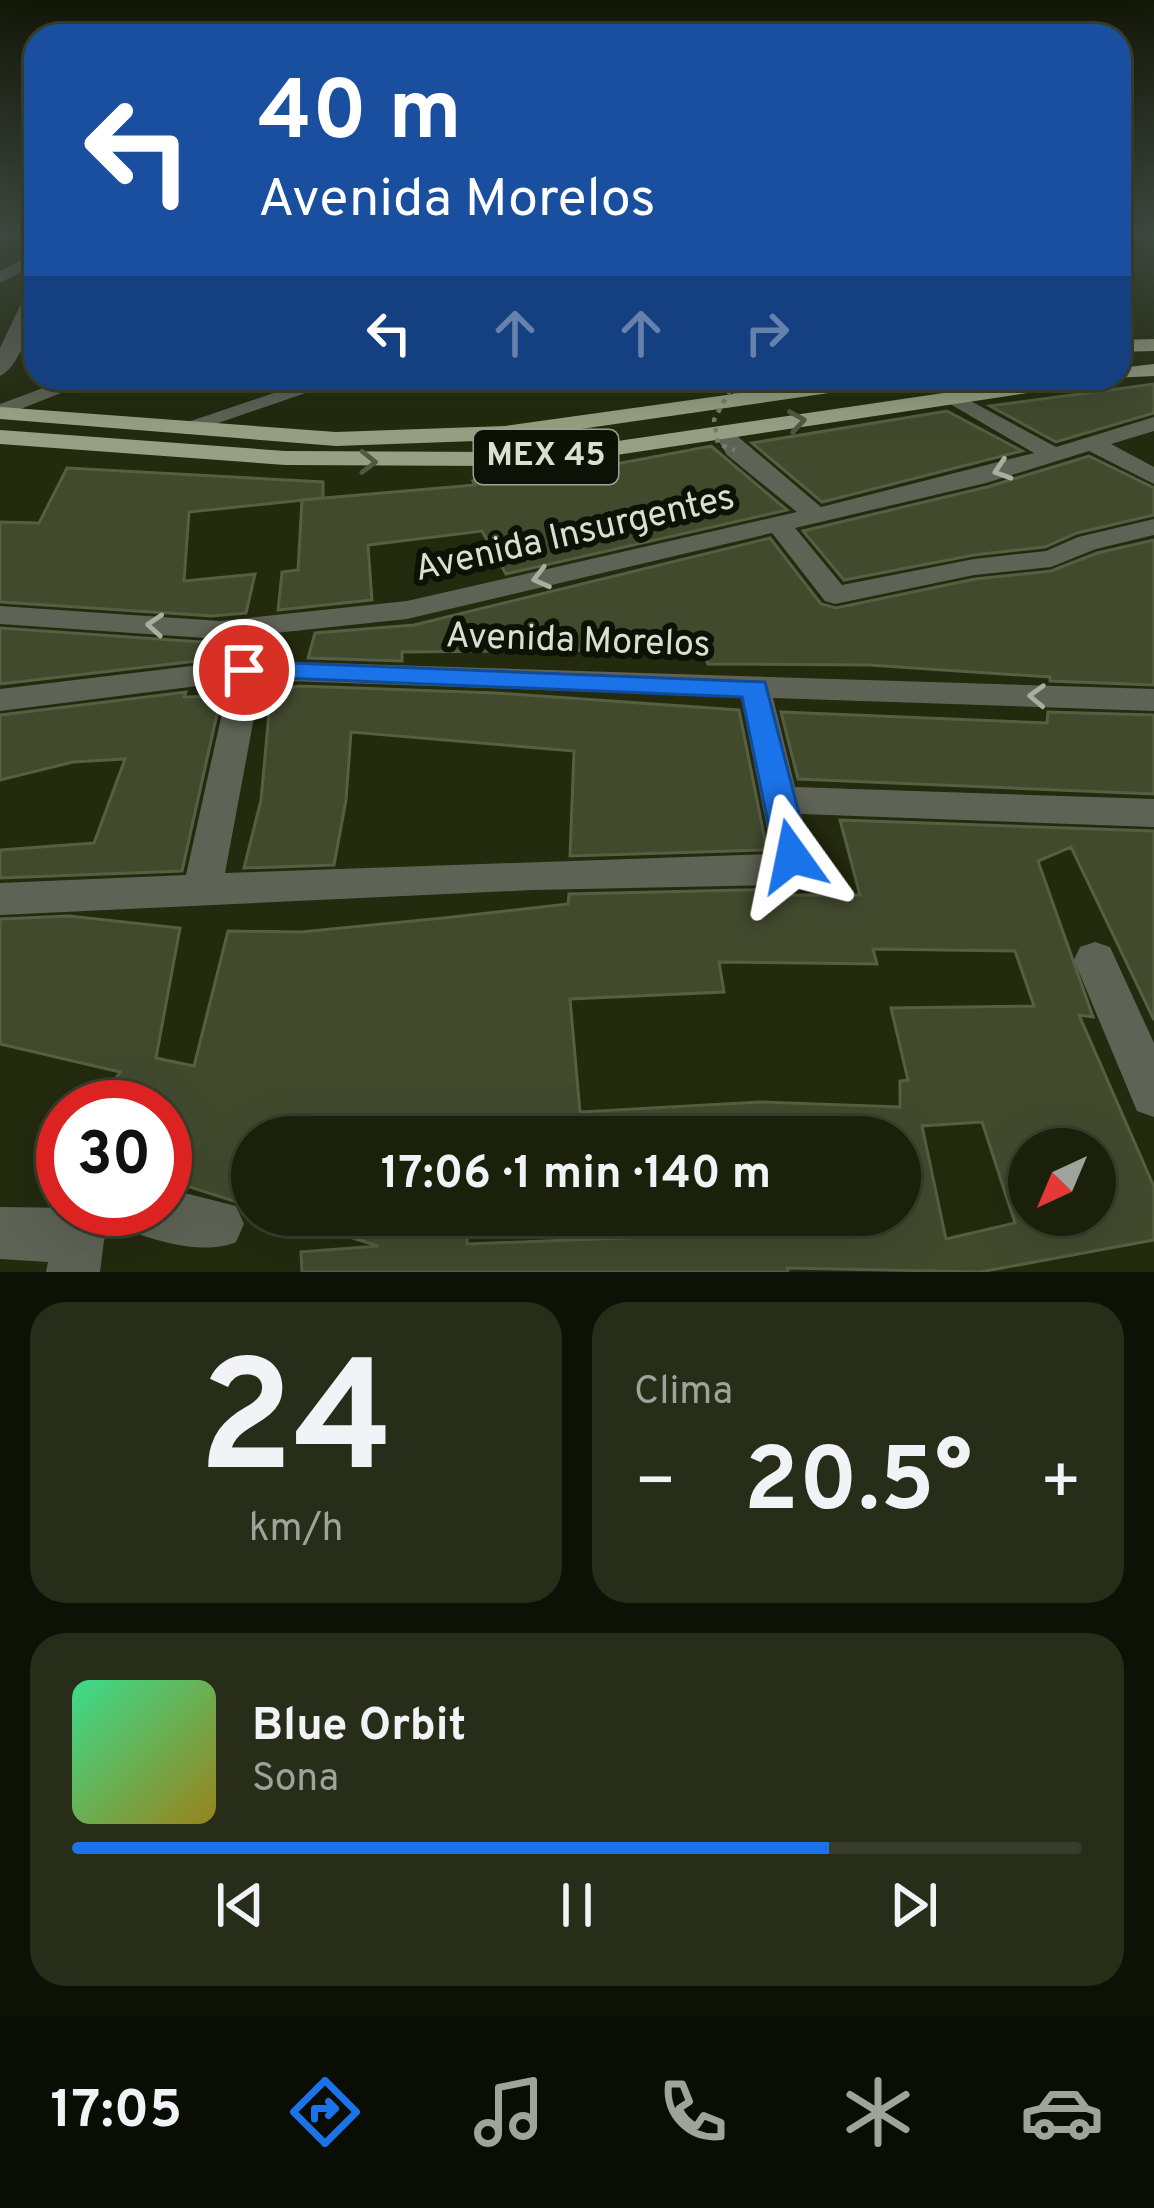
<!DOCTYPE html>
<html lang="es">
<head>
<meta charset="utf-8">
<style>
  :root { --surface:#1a200a; --page:#272d18; --text:#f1f3f6; --muted:#9fa39c; --line:#383e2b; --accent:#1a73e8 }
  body { margin:0; font-family:Overpass,sans-serif; background:var(--page); color:var(--text); height:100vh; display:flex; flex-direction:column; font-size:45px; white-space:nowrap }
  * { box-sizing:border-box; margin:0 }
  p { font-size:39px; color:var(--muted) }
  .icon { flex:none; width:66px; height:66px; fill:none; stroke:currentColor; stroke-width:2; stroke-linecap:round; stroke-linejoin:round }
  .map { position:relative; height:1272px; overflow:hidden }
  .panel { display:flex; flex-direction:column; gap:30px; padding:30px; background:#0e1206; flex:1 }
  .panel>* { flex:none }
  .banner { position:absolute; left:24px; top:24px; width:1107px; height:366px; border-radius:36px; box-shadow:0 12px 48px #0002,0 0 0 3px var(--line); background:#1a4fa0; color:#fff; overflow:hidden }
  .needle { width:78px; rotate:224deg }
  .controls { position:absolute; left:1008px; top:1128px; display:grid; gap:24px }
  .controls a { display:grid; place-items:center; width:108px; height:108px; border-radius:50%; background:var(--surface); box-shadow:0 12px 48px #0002,0 0 0 3px var(--line); font-size:60px }
  .speed { position:absolute; left:36px; top:1080px; display:flex; gap:24px; font-size:60px; font-weight:700; text-align:center }
  .speed>* { display:grid; place-content:center; width:156px; height:156px; border-radius:50%; background:var(--surface); box-shadow:0 12px 48px #0002,0 0 0 3px var(--line); line-height:1 }
  .speed .limit { border:18px solid #d22; background:#fff; color:#111 }
  .pin { position:absolute; display:grid; place-items:center; width:102px; height:102px; color:#fff; margin:-51px; border:6px solid #fff; border-radius:50%; box-shadow:0 3px 12px #0007 }
  .me { position:absolute; width:132px; margin:-66px; rotate:348deg; stroke-linejoin:round; filter:drop-shadow(0 0 9px #0008) }
  .turn { display:flex; align-items:center; gap:42px; height:252px; padding:0 36px; font-size:54px }
  .turn .icon { width:156px; height:156px; stroke-width:2.5 }
  .turn b { display:block; font-size:84px; line-height:102px }
  .lanes { display:flex; align-items:center; height:114px; padding:0 36px; background:#0003; justify-content:center; gap:60px; direction:ltr }
  .lanes .off { opacity:.35 }
  .big { font-size:90px; font-weight:700; line-height:1.1 }
  .panel .tile { flex:1; display:flex; flex-direction:column; justify-content:center; gap:18px; min-width:0; padding:0 42px; border-radius:36px; background:var(--page) }
  .panel .dial { align-items:center; gap:0 }
  .dial b { font-size:156px; line-height:1 }
  .song { display:flex; align-items:center; gap:36px }
  .cover { width:144px; height:144px; border-radius:18px; background:linear-gradient(135deg,hsl(150 70% 55%),hsl(50 70% 35%)) }
  .played { height:12px; border-radius:6px; background:linear-gradient(90deg,var(--accent) 75%,var(--line) 75%) }
  .keys { display:flex; justify-content:space-around; direction:ltr }
  .heat { display:flex; justify-content:space-between; align-items:center; font-size:66px; direction:ltr }
  .panel .tiles { flex:1; display:grid; gap:30px; grid-template-columns:1fr 1fr }
  .tile:last-child { grid-column:span 2 }
  .trip { position:absolute; left:231px; top:1116px; width:690px; height:120px; border-radius:60px; background:var(--surface); box-shadow:0 12px 48px #0002,0 0 0 3px var(--line); font-weight:700; line-height:120px; text-align:center }
  .menu { display:flex; height:192px; justify-content:space-around; align-items:center; background:#0a0d04; color:var(--muted) }
  .menu .icon { width:84px; height:84px }
  .menu .current { color:var(--accent) }
  .menu b { font-size:54px; color:var(--text) }
  .map>svg:first-child { display:block }
  .building { fill:#424a2e; stroke:#565f41; stroke-width:3; fill-rule:evenodd }
  .lines { fill:none; stroke-linecap:round; stroke-linejoin:round }
  .minor { fill:#5f6356; fill-rule:evenodd }
  .major { fill:#97a084; fill-rule:evenodd }
  .path-bridge { stroke:#787f68; stroke-width:4.5; stroke-dasharray:4.5 6; stroke-linecap:butt }
  .oneway { stroke:#525845 }
  .oneway2 { stroke:#a9ae9f }
  .route { fill:#1a73e8; stroke:#114b97; stroke-width:3 }
  .labels { text-anchor:middle; dominant-baseline:central; stroke-width:12; stroke-linejoin:round; paint-order:stroke }
  .shield { fill:#0e1106; stroke:#9da293; stroke-width:3 }
  .shield-label { font-size:33px; font-weight:bold; fill:#dae0cf }
  .street-label { font-size:36px; fill:#dae0cf; stroke:#0e1106 }
</style>
</head>
<body>
<div class="map">
<svg width="1154" height="1272" viewBox="0 0 1154 1272">
  <rect width="100%" height="100%" fill="#232a0e"/>
  <path class="building" d="M1154,384V413L1056,442L990,406Z
    M947,411L1022,451L822,502L752,443Z
    M711,446L787,510L506,574L482,531L368,545L372,600L278,610L282,572L298,570L302,500L475,485L473,481L600,467Z
    M1089,456L1154,488V515L1077,533L1045,547L974,555L844,580L803,531L987,487Z
    M67,468L323,482V498L189,512L184,581L255,574L246,613L212,616L0,602V522L39,523Z
    M770,538L821,604L836,608L975,579L1051,571L1097,553L1154,540V685L1050,681V677L869,665L708,664L704,653L607,650L402,652V661L308,658L315,633L414,625Z
    M0,628L203,642L196,661L0,684Z
    M299,686L496,693L739,710L767,850L570,856L574,751L351,732L346,800L334,865L244,868L261,800L271,691Z
    M186,692L184,697L221,696L182,871L0,878V850L94,843L125,759L73,762L0,780V715Z
    M781,712L1047,723L1048,712L1154,715V794L798,779Z
    M840,820L1154,831V1020L1071,847L1038,861L1093,1017L1079,1015L1154,1187V1240L980,1272L787,1268L788,1272H302L301,1252L378,1246L299,1221L300,1215H467V1244L696,1235L693,1215H900V1137H252V1207L165,1179V1107H98L120,1072L0,1044V919L69,916L180,928L156,1058L194,1066L228,931L301,932L453,917L568,904L569,894L785,889L786,895H860ZM873,949L1015,951L1034,1006L891,1008L908,1080L900,1081V1107L760,1102L580,1112L570,999L724,992L719,962L877,964ZM982,1122L1015,1223L946,1239L922,1126ZM1029,1149H1095V1215H1029Z"/>
  <g class="lines">
    <path class="minor" d="M36,253V264L0,283V271Z
      M36,284C36,310 24,364 0,376V348L28,289Z
      M70,378H99L0,417V404Z
      M318,378H349L192,432L184,434L173,427Z
      M717,378H739L761,400L743,404Z
      M952,391L1056,447L1154,417V431L1111,444L1154,467V484L1089,451L986,483L795,528L842,585L974,559L1046,551L1078,537L1154,519V535L1096,549L1051,567L974,575L835,604L825,601L772,533L407,619L220,639L0,624V606L220,621L407,601L797,512L727,455L713,432L724,425L821,507L1034,453L945,401V393Z
      M250,646L261,648L264,661L1154,689V711L773,698L795,787L1154,799V827L801,814L811,856L796,881L782,885L532,890L0,915V883L186,875L229,682L0,711V689L233,661L239,648ZM261,680L741,697L772,854L225,873Z
      M1095,942L1110,947L1154,1043V1117L1137,1111L1074,960L1080,947Z
      M165,1188L236,1206L244,1224L236,1242C204,1256 153,1241 121,1227L116,1215L104,1240L100,1272H46L48,1262L0,1259V1207L165,1209Z"/>
    <path class="major" d="M1154,339V351L1119,352V340Z
      M1154,364V376L1112,378H1119V368Z
      M848,378H901L891,384L505,440L336,446L0,419V407L336,432L505,426Z
      M1046,378H1097L1087,384L570,462L498,466L285,465L0,444V430L285,451L498,452L570,448Z"/>
    <path class="path-bridge" d="M730,390L714,420L718,444L735,450"/>
  </g>
  <defs><path id="oneway-chevron" d="M-2-3.5L2.5 0L-2 3.5" fill="none" stroke-width="1.6" stroke-linecap="round" stroke-linejoin="round" transform="scale(3)"/></defs>
  <g class="oneway">
    <use href="#oneway-chevron" transform="translate(797 421) rotate(-9)"/>
    <use href="#oneway-chevron" transform="translate(368 462) rotate(1)"/>
  </g>
  <g class="oneway2">
    <use href="#oneway-chevron" transform="translate(1002 470) rotate(162)"/>
    <use href="#oneway-chevron" transform="translate(541 578) rotate(166)"/>
    <use href="#oneway-chevron" transform="translate(155 625) rotate(-176)"/>
    <use href="#oneway-chevron" transform="translate(1037 696) rotate(-178)"/>
  </g>
  <linearGradient id="sky" x2="0" y2="1"><stop stop-color="#131708"/><stop offset="0.57" stop-color="#3f4a41"/><stop offset="1" stop-color="#3f4a41" stop-opacity="0"/></linearGradient>
  <rect width="1154" height="411" fill="url(#sky)"/>
  <path class="route" d="M244,661L765,682L810,856L805,865L792,869L780,865L775,856L742,697L234,676L230,670L234,664Z"/>
  <g class="labels">
    <rect class="shield" x="474" y="430" width="144" height="54" rx="9"/>
    <g class="shield-label">
      <text x="546" y="457">MEX 45</text>
    </g>
    <g class="street-label">
      <text transform="translate(575 535) rotate(-13)">Avenida Insurgentes</text>
      <text transform="translate(578 642) rotate(2)">Avenida Morelos</text>
    </g>
  </g>
</svg>
<div class="controls">
<a><svg class="needle" viewBox="-14 -14 28 28"><path d="M0-13l5 13h-10z" fill="#e53935"/><path d="M0 13l5-13h-10z" fill="#9fa39c"/></svg></a>
</div>
<div class="speed"><div class="limit">30</div></div>
<div class="pin" style="left:244px;top:670px;background:#d93025"><svg class="icon" aria-label="arrive" viewBox="0 0 24 24"><path d="M6 21V4h12l-3 4 3 4H6"/></svg></div>
<svg class="me" style="left:792px;top:856px" viewBox="-20 -20 40 40"><path d="M0-17L14 15 0 8-14 15z" fill="#1a73e8" stroke="#fff" stroke-width="4"/></svg>
<div class="trip">17:06 · 1 min · 140 m</div>
<div class="banner">
<div class="turn"><svg class="icon" aria-label="left" viewBox="0 0 24 24"><path d="M17 20v-9H6M10 6l-5 5 5 5"/></svg><div><b>40 m</b>Avenida Morelos</div></div>
<div class="lanes"><svg class="icon" aria-label="left" viewBox="0 0 24 24"><path d="M17 20v-9H6M10 6l-5 5 5 5"/></svg><svg class="icon off" aria-label="ahead" viewBox="0 0 24 24"><path d="M12 20V5M6 11l6-6 6 6"/></svg><svg class="icon off" aria-label="ahead" viewBox="0 0 24 24"><path d="M12 20V5M6 11l6-6 6 6"/></svg><svg class="icon off" aria-label="right" viewBox="0 0 24 24"><path d="M7 20v-9h11M14 6l5 5-5 5"/></svg></div>
</div>
</div>
<section class="panel">
<div class="tiles">
<div class="tile dial"><b>24</b><p>km/h</p></div>
<div class="tile"><p>Clima</p>
<div class="heat"><a>−</a><b class="big">20.5°</b><a>+</a></div>
</div>
<div class="tile">
<div class="song"><i class="cover"></i><div><b>Blue Orbit</b><p>Sona</p></div></div>
<div class="played"></div>
<div class="keys"><svg class="icon" aria-label="previous" viewBox="0 0 24 24"><path d="M18 5L8 12l10 7zM5 5v14"/></svg><svg class="icon" aria-label="pause" viewBox="0 0 24 24"><path d="M8 5v14M16 5v14"/></svg><svg class="icon" aria-label="next" viewBox="0 0 24 24"><path d="M6 5l10 7-10 7zM19 5v14"/></svg></div>
</div>
</div>
</section>
<nav class="menu">
<b>17:05</b>
<svg class="icon current" aria-label="directions" viewBox="0 0 24 24"><path d="M12 3l9 9-9 9-9-9zM9 14v-3h6M13 9l2 2-2 2"/></svg>
<svg class="icon" aria-label="music" viewBox="0 0 24 24"><path d="M9 18V5l10-2v13"/><circle cx="6" cy="18" r="3"/><circle cx="16" cy="16" r="3"/></svg>
<svg class="icon" aria-label="phone" viewBox="0 0 24 24"><path d="M5 4h4l2 5-3 2q2 4 5 5l2-3 5 2v4C11 20 4 13 5 4z"/></svg>
<svg class="icon" aria-label="climate" viewBox="0 0 24 24"><path d="M12 3v18M4 7l16 10M4 17L20 7"/></svg>
<svg class="icon" aria-label="car" viewBox="0 0 24 24"><path d="M5 17H2v-5l4-1 3-4h7l3 4 3 1v5h-3M9 17h6M6 11h13"/><circle cx="7" cy="17" r="2"/><circle cx="17" cy="17" r="2"/></svg>
</nav>
</body>
</html>
